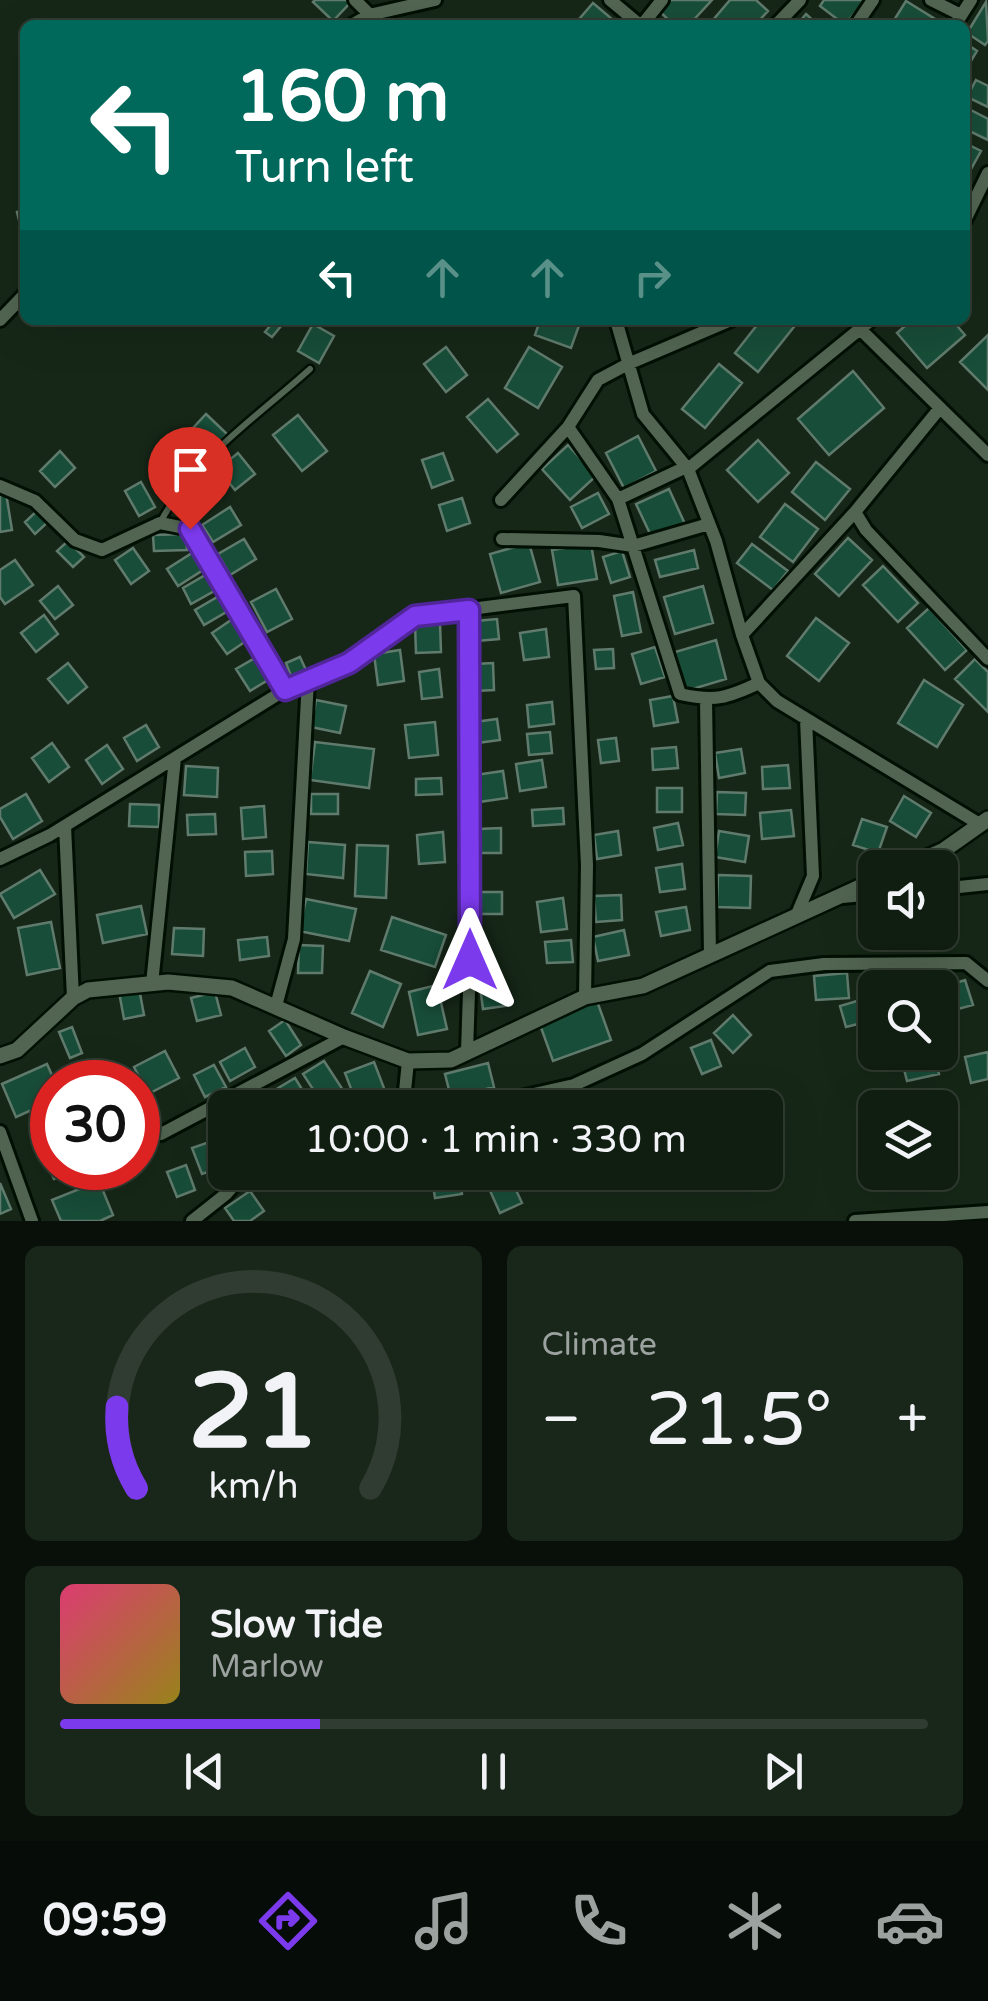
<!DOCTYPE html>
<html lang="en">
<head>
<meta charset="utf-8">
<style>
  :root { --surface:#101d11; --page:#19261a; --text:#f1f3f6; --muted:#9ca29f; --line:#303b31; --accent:#7c3aed }
  body { margin:0; font-family:"Varela Round",sans-serif; background:var(--page); color:var(--text); height:100vh; display:flex; flex-direction:column; font-size:38px; white-space:nowrap }
  * { box-sizing:border-box; margin:0 }
  p { font-size:32px; color:var(--muted) }
  .icon { flex:none; width:55px; height:55px; fill:none; stroke:currentColor; stroke-width:2; stroke-linecap:round; stroke-linejoin:round }
  .map { position:relative; height:1221px; overflow:hidden }
  .sheet { display:flex; flex-direction:column; gap:25px; padding:25px; background:#091009; flex:1 }
  .sheet>* { flex:none }
  .top-card { position:absolute; left:20px; top:20px; width:950px; height:305px; border-radius:15px; box-shadow:0 10px 40px #0002,0 0 0 2px var(--line); background:#00695c; color:#fff; overflow:hidden }
  .controls { position:absolute; left:858px; top:850px; display:grid; gap:20px }
  .controls a { display:grid; place-items:center; width:100px; height:100px; border-radius:15px; background:var(--surface); box-shadow:0 10px 40px #0002,0 0 0 2px var(--line); font-size:50px }
  .speed { position:absolute; left:30px; top:1060px; display:flex; gap:20px; font-size:50px; font-weight:700; text-align:center }
  .speed>* { display:grid; place-content:center; width:130px; height:130px; border-radius:50%; background:var(--surface); box-shadow:0 10px 40px #0002,0 0 0 2px var(--line); line-height:1 }
  .speed .limit { border:15px solid #d22; background:#fff; color:#111 }
  .pin { position:absolute; display:grid; place-items:center; width:85px; height:85px; color:#fff; margin:-102px -42px; border-radius:50% 50% 50% 0; rotate:-45deg; box-shadow:0 0 10px #0007 }
  .pin .icon { rotate:45deg }
  .me { position:absolute; width:110px; margin:-55px; rotate:0deg; stroke-linejoin:round; filter:drop-shadow(0 0 8px #0008) }
  .turn { display:flex; align-items:center; gap:35px; height:210px; padding:0 50px; font-size:45px }
  .turn .icon { width:130px; height:130px; stroke-width:2.5 }
  .turn b { display:block; font-size:70px; line-height:85px }
  .lanes { display:flex; align-items:center; height:95px; padding:0 50px; background:#0003; justify-content:center; gap:50px; direction:ltr }
  .lanes .off { opacity:.35 }
  .big { font-size:75px; font-weight:600; line-height:1.1 }
  .sheet .card { flex:1; display:flex; flex-direction:column; justify-content:center; gap:15px; min-width:0; padding:0 35px; border-radius:15px; background:var(--page) }
  .sheet .dial { align-items:center; gap:0 }
  .dial svg { height:260px; overflow:visible; fill:none; stroke:var(--line); stroke-width:7; stroke-linecap:round; text-anchor:middle }
  .dial text { fill:var(--text); stroke:none }
  .song { display:flex; align-items:center; gap:30px }
  .cover { width:120px; height:120px; border-radius:15px; background:linear-gradient(135deg,hsl(340 70% 55%),hsl(50 70% 35%)) }
  .played { height:10px; border-radius:5px; background:linear-gradient(90deg,var(--accent) 30%,var(--line) 30%) }
  .keys { display:flex; justify-content:space-around; direction:ltr }
  .heat { display:flex; justify-content:space-between; align-items:center; font-size:55px; direction:ltr }
  .sheet .tiles { flex:1; display:grid; gap:25px; grid-template-columns:1fr 1fr }
  .card:last-child { grid-column:span 2 }
  .trip { position:absolute; left:208px; top:1090px; width:575px; height:100px; border-radius:15px; background:var(--surface); box-shadow:0 10px 40px #0002,0 0 0 2px var(--line); font-weight:600; line-height:100px; text-align:center }
  .tabs { display:flex; height:160px; justify-content:space-around; align-items:center; background:#060c07; color:var(--muted) }
  .tabs .icon { width:70px; height:70px }
  .tabs .selected { color:var(--accent) }
  .tabs b { font-size:45px; color:var(--text) }
  .map>svg:first-child { display:block }
  .building { fill:#184e39; stroke:#607b6d; stroke-width:2.5 }
  .lines { fill:none; stroke-linecap:round; stroke-linejoin:round }
  .service-casing { stroke:#021003; stroke-width:11 }
  .minor-casing { stroke:#021003; stroke-width:18 }
  .tertiary-casing { stroke:#021003; stroke-width:20 }
  .service { stroke:#526552; stroke-width:6 }
  .minor { stroke:#526552; stroke-width:12 }
  .tertiary { stroke:#526552; stroke-width:15 }
  .route-casing { stroke:#51269a; stroke-width:25 }
  .route { stroke:#7c3aed; stroke-width:18 }
</style>
</head>
<body>
<div class="map">
<svg width="988" height="1221" viewBox="0 0 988 1221">
  <rect width="100%" height="100%" fill="#162717"/>
  <path class="building" d="M315,0H347L350,3L333,21L313,2Z
    M667,0H712L689,25H674L658,10Z
    M730,0H756L768,11L755,25H718L713,20Z
    M824,0H865L845,25L820,6Z
    M906,1L935,19L931,25H891Z
    M986,2L988,41L985,45L967,33Z
    M593,3L619,25H574Z
    M806,14L818,25H797Z
    M965,43L977,51L965,71Z
    M976,80L988,86V107L967,97Z
    M965,107L988,119V140L965,129Z
    M965,143L981,151L971,169L965,166Z
    M25,210V241H24L17,212Z
    M275,320H286L272,337L265,332Z
    M540,320H581L571,348L535,335Z
    M761,320H792L797,323L758,372L735,353Z
    M912,320H952L965,335L927,368L897,333Z
    M313,324L334,336L319,363L298,351Z
    M988,335V390L960,362Z
    M446,347L467,375L446,392L424,364Z
    M529,347L562,367L538,408L505,388Z
    M719,364L742,383L705,428L682,409Z
    M853,371L884,408L829,455L798,419Z
    M488,399L518,434L497,452L467,417Z
    M206,414L227,434L202,461L181,441Z
    M298,415L327,451L302,471L273,435Z
    M638,436L656,471L624,488L606,453Z
    M758,440L789,473L758,502L727,470Z
    M568,445L596,476L570,500L542,469Z
    M60,451L75,468L55,487L40,471Z
    M238,453L255,474L235,490L218,469Z
    M443,453L453,480L432,488L422,460Z
    M816,462L850,489L825,520L792,492Z
    M141,482L155,507L139,516L125,491Z
    M669,489L685,524L652,538L636,504Z
    M6,493L12,530L0,532V494Z
    M598,493L609,514L582,528L571,507Z
    M462,498L470,523L447,531L439,505Z
    M785,504L818,529L793,562L760,537Z
    M230,507L241,525L213,542L202,525Z
    M39,509L49,521L35,534L25,522Z
    M186,534L187,550L154,551L153,535Z
    M848,538L872,560L839,596L815,574Z
    M244,539L256,559L230,575L218,554Z
    M68,541L84,557L73,567L57,551Z
    M529,543L540,582L501,593L490,554Z
    M591,544L597,579L558,585L552,550Z
    M752,544L788,571L773,590L737,563Z
    M133,548L149,571L131,584L115,560Z
    M694,550L698,568L660,577L655,560Z
    M622,551L630,577L611,583L603,557Z
    M192,553L203,570L178,586L167,569Z
    M15,560L33,585L5,604L0,597V570Z
    M883,566L918,603L898,622L863,585Z
    M207,574L216,590L191,604L183,588Z
    M58,586L73,605L55,619L40,601Z
    M703,586L713,623L675,634L664,597Z
    M276,589L292,619L267,632L251,602Z
    M633,592L641,632L622,636L614,596Z
    M219,596L228,611L204,625L195,610Z
    M929,608L967,650L945,670L907,628Z
    M44,615L58,634L36,652L21,633Z
    M234,618L249,639L227,654L212,633Z
    M816,618L849,643L819,681L787,656Z
    M497,619L499,639L477,641L476,621Z
    M440,623L441,652L416,653L415,624Z
    M546,629L549,657L524,660L520,633Z
    M716,640L726,679L686,691L675,652Z
    M655,647L665,677L641,684L632,654Z
    M613,649L614,668L596,669L594,650Z
    M400,650L404,681L378,685L374,654Z
    M300,657L306,670L291,676L286,663Z
    M255,658L268,680L250,691L236,669Z
    M975,659L988,672V712L955,679Z
    M68,663L87,687L68,703L48,679Z
    M493,663L494,690L475,691L474,664Z
    M439,669L442,697L422,699L419,672Z
    M924,680L963,705L937,747L898,723Z
    M673,696L678,722L654,726L650,700Z
    M316,700L346,706L340,733L311,727Z
    M552,702L554,724L529,727L527,705Z
    M497,719L500,740L477,743L474,722Z
    M435,722L438,755L409,758L405,725Z
    M146,725L159,747L137,761L124,738Z
    M550,732L552,753L529,755L527,734Z
    M616,738L619,761L601,763L598,740Z
    M315,742L374,749L369,788L310,780Z
    M52,743L69,767L49,782L32,758Z
    M107,745L123,769L102,784L86,760Z
    M676,747L678,768L653,770L652,749Z
    M741,749L745,773L719,778L715,753Z
    M542,760L546,787L520,791L516,764Z
    M788,765L790,788L763,789L762,767Z
    M186,766L218,768L217,797L184,795Z
    M503,771L507,798L479,802L475,775Z
    M441,778L442,794L416,795V779Z
    M657,788H682V812H657Z
    M717,792L746,793L745,815L716,814Z
    M26,794L42,821L13,839L0,817V809Z
    M311,794H338V814H311Z
    M904,796L931,813L916,837L890,821Z
    M130,804L159,805V827L129,826Z
    M264,806L266,837L243,839L241,808Z
    M563,808L564,824L533,826L532,810Z
    M791,810L794,836L762,839L760,813Z
    M215,814L216,834L188,835L187,815Z
    M862,819L887,827L878,853L853,845Z
    M678,823L683,845L658,850L654,828Z
    M501,828V853H479L478,829Z
    M618,831L621,855L597,859L594,835Z
    M719,831L749,836L745,862L715,857Z
    M443,832L445,862L419,864L417,835Z
    M308,842L345,845L343,878L306,874Z
    M357,845L388,846L386,898L355,896Z
    M272,851L273,874L246,876L245,852Z
    M682,864L685,889L660,892L656,868Z
    M40,870L55,894L14,918L0,894Z
    M718,875L751,876L750,908L717,907Z
    M478,892H502V914H478Z
    M621,895L622,920L596,922L594,896Z
    M563,898L567,929L541,932L537,902Z
    M306,899L356,909L349,941L299,931Z
    M141,906L147,934L103,943L97,915Z
    M686,907L690,930L661,936L656,912Z
    M392,917L446,935L435,967L381,950Z
    M51,922L60,968L27,975L18,928Z
    M174,928L204,929L203,956L172,954Z
    M624,930L629,955L598,961L593,937Z
    M267,937L269,956L240,960L238,940Z
    M571,940L573,962L547,963L545,942Z
    M299,945L323,946L322,973H298Z
    M370,971L401,984L383,1027L352,1013Z
    M847,973L849,998L816,1000L814,976Z
    M907,975L909,988H895L894,977Z
    M965,980L973,1005L947,1012L940,988Z
    M879,982L881,988H875V1009L867,1012L860,988Z
    M502,984L505,1006L483,1009L480,987Z
    M437,985L447,1029L418,1035L409,992Z
    M139,988L144,1015L124,1019L119,992Z
    M215,992L221,1015L197,1021L191,998Z
    M860,1000L866,1022L846,1027L840,1006Z
    M597,1001L611,1040L553,1061L539,1022Z
    M733,1015L751,1035L733,1053L714,1033Z
    M285,1020L301,1045L286,1056L269,1031Z
    M72,1027L82,1053L70,1058L59,1032Z
    M711,1040L721,1066L702,1074L691,1048Z
    M245,1048L255,1067L230,1081L220,1062Z
    M165,1051L179,1078L148,1094L134,1067Z
    M988,1052V1079L971,1083L965,1057Z
    M935,1057L939,1074L907,1081L903,1065Z
    M324,1061L343,1090L322,1103L303,1074Z
    M374,1062L387,1096L358,1107L345,1073Z
    M488,1063L494,1087L451,1098L445,1074Z
    M47,1064L55,1082L52,1101L16,1117L2,1084Z
    M214,1065L226,1087L205,1097L194,1075Z
    M295,1078L311,1104L305,1108H286L275,1090Z
    M52,1122V1168H82L54,1179L33,1131Z
    M218,1139L225,1166L202,1174L192,1148Z
    M186,1165L195,1190L177,1197L167,1172Z
    M431,1172H459L462,1194L435,1198Z
    M509,1175L522,1203L500,1213L487,1184Z
    M99,1181L113,1215L100,1221H61L52,1200Z
    M0,1183L11,1209L0,1214Z
    M250,1191L264,1211L250,1221H234L225,1208Z"/>
  <g class="lines">
    <g class="service-casing">
      <path id="service" d="M160,523C194,458 257,417 310,369"/>
    </g>
    <g class="minor-casing">
      <path id="minor" d="M355,0L380,25
        M610,0L640,25
        M931,0L961,15
        M352,25L369,15L435,0
        M642,25L662,0
        M776,25L800,0
        M856,25L873,0
        M955,25L971,0
        M965,220L988,173
        M0,320L25,294
        M616,320L643,414L688,469L716,541L742,635L759,683L777,701L981,825
        M860,329L988,455
        M568,427L618,499L680,694C715,702 727,698 759,683
        M688,469L871,320
        M0,486L35,501L75,540L102,550L160,523L190,529L285,690
        M618,499L684,468
        M501,500L568,427L598,380L628,364L731,320
        M855,512L940,408
        M502,539L599,541L633,546L709,524
        M742,635L855,512L866,530L988,659
        M706,700L710,955
        M65,826L73,998
        M0,859L50,835L285,690L349,663L415,616L574,596L587,865L585,997
        M940,889L988,884
        M842,897L875,894
        M797,914L813,876L806,719
        M152,984L175,758
        M276,1006L294,939L308,680
        M467,1052L470,961L469,609
        M404,1101L408,1061
        M381,1108L404,1101L444,1108
        M472,1108L574,1085L642,1054L770,971L824,964L966,963L988,981
        M0,1132L32,1221
        M161,1134L344,1037
        M192,1221L226,1194L245,1172
        M855,1221L988,1212"/>
    </g>
    <g class="tertiary-casing">
      <path id="tertiary" d="M903,868L944,850L988,819
        M0,1056L17,1050L73,998L88,990L168,982L232,988L344,1037L408,1061L451,1060L585,997L643,986L875,880"/>
    </g>
    <use href="#service" class="service"/>
    <use href="#minor" class="minor"/>
    <use href="#tertiary" class="tertiary"/>
  </g>
  <g class="lines">
    <g class="route-casing">
      <path id="route" d="M190,529L285,690L349,663L415,616L469,610L470,960"/>
    </g>
    <use href="#route" class="route"/>
  </g>
</svg>
<div class="controls">
<a><svg class="icon" aria-label="sound" viewBox="0 0 24 24"><path d="M4 9h4l5-4v14l-5-4H4zM17 9q2 3 0 6"/></svg></a>
<a><svg class="icon" aria-label="search" viewBox="0 0 24 24"><circle cx="10" cy="10" r="6"/><path d="M15 15l6 6"/></svg></a>
<a><svg class="icon" aria-label="layers" viewBox="0 0 24 24"><path d="M12 4l9 5-9 5-9-5zM3 14l9 5 9-5"/></svg></a>
</div>
<div class="speed"><div class="limit">30</div></div>
<div class="pin" style="left:190px;top:529px;background:#d93025"><svg class="icon" aria-label="arrive" viewBox="0 0 24 24"><path d="M6 21V4h12l-3 4 3 4H6"/></svg></div>
<svg class="me" style="left:470px;top:960px" viewBox="-20 -20 40 40"><path d="M0-17L14 15 0 8-14 15z" fill="#7c3aed" stroke="#fff" stroke-width="4"/></svg>
<div class="trip">10:00 · 1 min · 330 m</div>
<div class="top-card">
<div class="turn"><svg class="icon" aria-label="left" viewBox="0 0 24 24"><path d="M17 20v-9H6M10 6l-5 5 5 5"/></svg><div><b>160 m</b>Turn left</div></div>
<div class="lanes"><svg class="icon" aria-label="left" viewBox="0 0 24 24"><path d="M17 20v-9H6M10 6l-5 5 5 5"/></svg><svg class="icon off" aria-label="ahead" viewBox="0 0 24 24"><path d="M12 20V5M6 11l6-6 6 6"/></svg><svg class="icon off" aria-label="ahead" viewBox="0 0 24 24"><path d="M12 20V5M6 11l6-6 6 6"/></svg><svg class="icon off" aria-label="right" viewBox="0 0 24 24"><path d="M7 20v-9h11M14 6l5 5-5 5"/></svg></div>
</div>
</div>
<section class="sheet">
<div class="tiles">
<div class="card dial"><svg viewBox="0 0 100 80">
<path d="M14 69A42 42 0 1 1 86 69"/>
<path d="M14 69A42 42 0 0 1 8 44" stroke="#7c3aed"/>
<text x="50" y="56" font-size="32" font-weight="700">21</text>
<text x="50" y="72" font-size="11">km/h</text>
</svg></div>
<div class="card"><p>Climate</p>
<div class="heat"><a>−</a><b class="big">21.5°</b><a>+</a></div>
</div>
<div class="card">
<div class="song"><i class="cover"></i><div><b>Slow Tide</b><p>Marlow</p></div></div>
<div class="played"></div>
<div class="keys"><svg class="icon" aria-label="previous" viewBox="0 0 24 24"><path d="M18 5L8 12l10 7zM5 5v14"/></svg><svg class="icon" aria-label="pause" viewBox="0 0 24 24"><path d="M8 5v14M16 5v14"/></svg><svg class="icon" aria-label="next" viewBox="0 0 24 24"><path d="M6 5l10 7-10 7zM19 5v14"/></svg></div>
</div>
</div>
</section>
<nav class="tabs">
<b>09:59</b>
<svg class="icon selected" aria-label="directions" viewBox="0 0 24 24"><path d="M12 3l9 9-9 9-9-9zM9 14v-3h6M13 9l2 2-2 2"/></svg>
<svg class="icon" aria-label="music" viewBox="0 0 24 24"><path d="M9 18V5l10-2v13"/><circle cx="6" cy="18" r="3"/><circle cx="16" cy="16" r="3"/></svg>
<svg class="icon" aria-label="phone" viewBox="0 0 24 24"><path d="M5 4h4l2 5-3 2q2 4 5 5l2-3 5 2v4C11 20 4 13 5 4z"/></svg>
<svg class="icon" aria-label="climate" viewBox="0 0 24 24"><path d="M12 3v18M4 7l16 10M4 17L20 7"/></svg>
<svg class="icon" aria-label="car" viewBox="0 0 24 24"><path d="M5 17H2v-5l4-1 3-4h7l3 4 3 1v5h-3M9 17h6M6 11h13"/><circle cx="7" cy="17" r="2"/><circle cx="17" cy="17" r="2"/></svg>
</nav>
</body>
</html>
